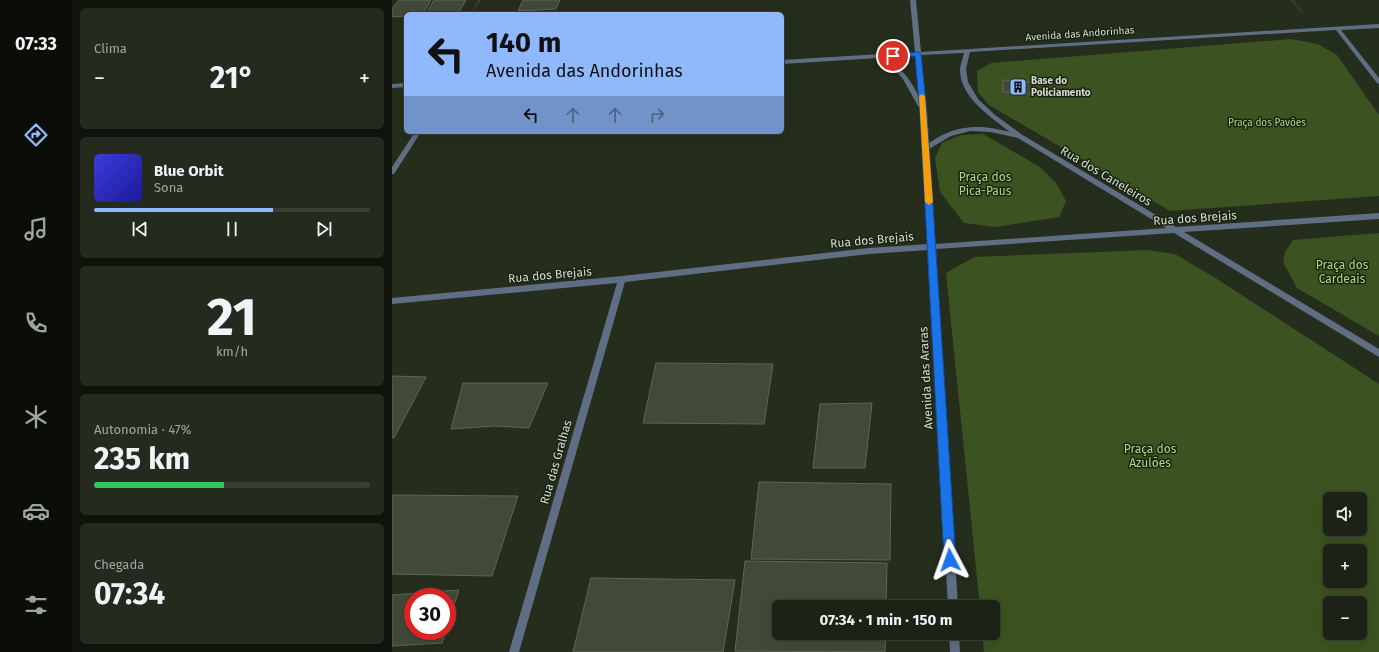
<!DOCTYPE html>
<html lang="pt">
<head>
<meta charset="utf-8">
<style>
  :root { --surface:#1c2215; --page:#252a1e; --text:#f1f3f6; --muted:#a0a4a0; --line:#3a3f34; --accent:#8fb8fd }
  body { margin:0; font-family:"Fira Sans",sans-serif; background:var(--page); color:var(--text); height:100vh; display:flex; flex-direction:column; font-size:15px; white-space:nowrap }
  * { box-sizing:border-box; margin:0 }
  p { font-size:13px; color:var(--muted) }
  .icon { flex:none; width:22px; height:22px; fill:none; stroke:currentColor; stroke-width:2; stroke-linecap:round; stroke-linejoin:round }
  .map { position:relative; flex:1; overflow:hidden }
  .side { display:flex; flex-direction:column; gap:8px; padding:8px; background:#0f130c; width:320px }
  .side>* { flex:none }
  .top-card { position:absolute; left:12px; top:12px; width:380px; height:122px; border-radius:6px; box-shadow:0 4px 16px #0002,0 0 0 1px var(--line); background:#8fb8fd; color:#111; overflow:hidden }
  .controls { position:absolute; left:931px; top:492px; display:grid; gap:8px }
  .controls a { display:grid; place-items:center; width:44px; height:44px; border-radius:6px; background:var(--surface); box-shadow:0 4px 16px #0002,0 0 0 1px var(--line); font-size:20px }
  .speed { position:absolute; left:12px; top:588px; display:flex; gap:8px; font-size:20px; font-weight:700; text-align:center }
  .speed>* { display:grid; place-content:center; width:52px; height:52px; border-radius:50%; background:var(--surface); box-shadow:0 4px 16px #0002,0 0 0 1px var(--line); line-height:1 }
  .speed .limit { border:6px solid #d22; background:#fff; color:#111 }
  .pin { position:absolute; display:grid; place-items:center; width:34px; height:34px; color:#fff; margin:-17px; border:2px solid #fff; border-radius:50%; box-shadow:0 1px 4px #0007 }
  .me { position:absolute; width:44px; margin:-22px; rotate:356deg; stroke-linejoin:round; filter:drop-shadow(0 0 3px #0008) }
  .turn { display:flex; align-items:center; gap:14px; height:84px; padding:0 16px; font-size:18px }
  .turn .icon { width:52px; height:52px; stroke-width:2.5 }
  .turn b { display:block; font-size:28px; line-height:34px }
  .lanes { display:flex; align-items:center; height:38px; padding:0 16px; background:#0003; justify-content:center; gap:20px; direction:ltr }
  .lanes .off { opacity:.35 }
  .big { font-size:30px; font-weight:700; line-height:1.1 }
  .side .widget { flex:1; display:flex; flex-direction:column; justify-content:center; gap:6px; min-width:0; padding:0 14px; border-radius:6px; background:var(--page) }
  .side .dial { align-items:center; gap:0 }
  .dial b { font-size:52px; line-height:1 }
  .song { display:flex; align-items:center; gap:12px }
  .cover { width:48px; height:48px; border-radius:6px; background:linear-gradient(135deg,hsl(240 70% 55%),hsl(240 70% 35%)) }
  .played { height:4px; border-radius:2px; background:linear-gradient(90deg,var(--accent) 65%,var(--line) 65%) }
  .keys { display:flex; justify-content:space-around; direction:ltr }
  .heat { display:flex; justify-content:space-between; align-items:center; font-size:22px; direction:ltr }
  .charge { height:6px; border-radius:3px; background:linear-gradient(90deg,#34c759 47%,var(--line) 0) }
  .trip { position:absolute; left:380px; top:600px; width:228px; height:40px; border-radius:6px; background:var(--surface); box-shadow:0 4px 16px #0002,0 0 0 1px var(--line); font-weight:700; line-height:40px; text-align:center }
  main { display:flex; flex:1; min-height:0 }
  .tab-bar { display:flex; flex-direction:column; width:72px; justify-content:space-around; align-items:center; background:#0b0e08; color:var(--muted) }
  .tab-bar .icon { width:28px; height:28px }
  .tab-bar .selected { color:var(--accent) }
  .tab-bar b { font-size:18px; color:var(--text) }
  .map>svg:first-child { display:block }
  .green { fill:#3c5220; fill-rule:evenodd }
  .building { fill:#414a38; stroke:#5d6753 }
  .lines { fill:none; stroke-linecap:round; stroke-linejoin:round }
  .path { stroke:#71786a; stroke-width:2; stroke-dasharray:0.5 2; stroke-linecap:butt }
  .street { fill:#606e85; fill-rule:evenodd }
  .route { fill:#1a73e8; stroke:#114b97 }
  .slow { fill:#f59e0b }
  .labels { text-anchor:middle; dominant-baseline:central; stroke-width:3; stroke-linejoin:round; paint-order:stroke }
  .far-street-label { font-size:10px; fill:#d4dacf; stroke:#1b2312 }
  .far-poi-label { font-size:10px; font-weight:bold; fill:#d4dacf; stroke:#1b2312; text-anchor:start }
  .far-park-label { font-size:10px; fill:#add681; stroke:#1b2312 }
  .street-label { font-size:12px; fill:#d4dacf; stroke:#1b2312 }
  .park-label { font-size:12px; fill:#add681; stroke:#1b2312 }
</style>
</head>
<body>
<main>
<nav class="tab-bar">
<b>07:33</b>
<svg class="icon selected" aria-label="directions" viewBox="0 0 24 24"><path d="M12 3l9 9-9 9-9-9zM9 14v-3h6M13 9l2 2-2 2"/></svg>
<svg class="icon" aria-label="music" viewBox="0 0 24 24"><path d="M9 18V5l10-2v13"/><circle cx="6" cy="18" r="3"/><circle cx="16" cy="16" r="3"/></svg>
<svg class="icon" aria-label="phone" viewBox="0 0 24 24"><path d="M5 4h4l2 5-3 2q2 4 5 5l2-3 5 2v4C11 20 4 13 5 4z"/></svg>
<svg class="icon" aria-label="climate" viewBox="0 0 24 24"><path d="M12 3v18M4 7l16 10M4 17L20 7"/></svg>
<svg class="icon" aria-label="car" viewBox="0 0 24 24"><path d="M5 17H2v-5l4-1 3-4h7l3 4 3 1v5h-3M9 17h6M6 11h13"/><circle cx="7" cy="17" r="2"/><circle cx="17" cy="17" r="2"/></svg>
<svg class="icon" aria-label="filters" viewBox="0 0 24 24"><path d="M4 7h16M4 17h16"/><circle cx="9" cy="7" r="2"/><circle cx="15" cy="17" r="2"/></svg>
</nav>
<section class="side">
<div class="widget"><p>Clima</p>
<div class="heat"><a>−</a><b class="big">21°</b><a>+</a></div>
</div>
<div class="widget">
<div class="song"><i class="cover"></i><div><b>Blue Orbit</b><p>Sona</p></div></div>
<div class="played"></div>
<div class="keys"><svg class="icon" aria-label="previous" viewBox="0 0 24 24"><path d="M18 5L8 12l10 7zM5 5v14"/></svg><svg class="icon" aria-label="pause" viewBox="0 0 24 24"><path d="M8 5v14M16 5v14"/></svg><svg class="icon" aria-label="next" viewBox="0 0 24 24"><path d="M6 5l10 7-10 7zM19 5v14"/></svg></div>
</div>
<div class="widget dial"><b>21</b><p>km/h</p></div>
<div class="widget"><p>Autonomia · 47%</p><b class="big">235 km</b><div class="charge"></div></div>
<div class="widget"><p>Chegada</p><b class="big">07:34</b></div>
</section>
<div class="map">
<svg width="987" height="652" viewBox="0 0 987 652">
  <rect width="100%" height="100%" fill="#252d1c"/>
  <path class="green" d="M899,39L926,44L945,55L987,115V196L778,211L597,105L586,92L585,71L599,63Z
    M591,134L648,167L664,183L674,201L667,217L603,227L572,223L548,192L543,158L550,143L569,135Z
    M987,233V336L905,288L891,262L893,252L901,240Z
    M755,250L783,254L825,279L987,384V652H592L590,633H601V607H588L554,273L582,257ZM938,499H968V529H938ZM938,551H968V581H938ZM938,603H968V633H938Z"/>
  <path class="building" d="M7,0H39L31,14H14V16L0,17V9Z
    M42,0H74L66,14H34Z
    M131,0H168L164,9L126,11Z
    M611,80L642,82V94L611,92Z
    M264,363L381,364L372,424L251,423Z
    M0,376L34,377L2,438H0Z
    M71,383H156L137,428L103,426L59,429Z
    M480,403L473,468H421L428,404Z
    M367,482L499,484L498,560L359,559Z
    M0,495L126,496L100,576L0,574Z
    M353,561L495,563L494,607H387V633H494L493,652L343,651Z
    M199,578L343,580L331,652H181Z
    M67,590L55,627V597H21V631H54L50,643L0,646V595Z"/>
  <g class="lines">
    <path class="path" d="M900,0L910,12
      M80,14L87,0"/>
    <path class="street" d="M518,0H524L529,52L987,24V28L949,30L987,78V84L985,83L944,30L578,52L574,69L576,82L586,99L603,115L629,134L784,227L987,213V219L792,232L987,349V357L782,233L544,249L566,607H556L536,250L477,254L233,282L127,652H117L225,283L0,304V298L230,276L477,248L536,244L528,108L526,106L511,79L501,68L486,58L390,64V60L523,52ZM572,53C571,58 568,65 568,71C569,98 599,117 618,132C587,124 564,124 537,143L529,55ZM524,56L527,97C519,80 509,67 493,57ZM578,131L599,132L626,138L774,228L543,244L537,149L559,136Z
      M14,83V87L0,88V84Z
      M23,132H29L2,174H0V167Z
      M557,633H567L568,652H558Z"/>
  </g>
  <path class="route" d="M526,52L529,54L535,113L564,560L562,564L558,565L554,564L552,560L528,113L523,56L501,58L498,56L501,54Z"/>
  <path class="slow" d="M530,94L533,96L541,202L537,205L533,202L527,96Z"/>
  <defs>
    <g id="building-square" transform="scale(0.9)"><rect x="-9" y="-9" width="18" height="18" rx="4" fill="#8fb8fd" stroke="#1b2312"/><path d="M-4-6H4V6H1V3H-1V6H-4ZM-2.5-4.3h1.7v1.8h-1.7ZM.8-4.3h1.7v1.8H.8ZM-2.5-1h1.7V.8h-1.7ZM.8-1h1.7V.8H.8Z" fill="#111"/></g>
  </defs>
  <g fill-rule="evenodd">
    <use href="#building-square" x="626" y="87"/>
  </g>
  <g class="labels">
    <g class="far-street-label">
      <text transform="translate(688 34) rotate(-4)">Avenida das Andorinhas</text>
    </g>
    <g class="far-poi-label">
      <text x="639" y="81">Base do<tspan x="639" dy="12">Policiamento</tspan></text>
    </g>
    <g class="far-park-label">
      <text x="875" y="123">Praça dos Pavões</text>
    </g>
    <g class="street-label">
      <text transform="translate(714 176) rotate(31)">Rua dos Caneleiros</text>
      <text transform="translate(803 218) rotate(-4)">Rua dos Brejais</text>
      <text transform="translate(480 240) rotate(-5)">Rua dos Brejais</text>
      <text transform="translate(158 275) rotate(-5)">Rua dos Brejais</text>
      <text transform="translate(534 378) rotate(-93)">Avenida das Araras</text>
      <text transform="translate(164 462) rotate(-74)">Rua das Gralhas</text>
    </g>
    <g class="park-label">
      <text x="593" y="177">Praça dos<tspan x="593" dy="14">Pica-Paus</tspan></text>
      <text x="950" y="265">Praça dos<tspan x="950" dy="14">Cardeais</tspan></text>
      <text x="758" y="449">Praça dos<tspan x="758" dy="14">Azulões</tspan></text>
    </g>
  </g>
</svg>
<div class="controls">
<a><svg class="icon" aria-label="sound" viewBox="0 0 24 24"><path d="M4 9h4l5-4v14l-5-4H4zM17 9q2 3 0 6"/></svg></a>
<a>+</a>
<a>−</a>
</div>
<div class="speed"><div class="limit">30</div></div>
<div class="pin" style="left:501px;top:56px;background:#d93025"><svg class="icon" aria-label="arrive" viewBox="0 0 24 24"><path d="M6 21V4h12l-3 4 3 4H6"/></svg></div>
<svg class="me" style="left:558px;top:560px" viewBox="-20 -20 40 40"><path d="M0-17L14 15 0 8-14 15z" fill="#1a73e8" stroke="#fff" stroke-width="4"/></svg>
<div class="trip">07:34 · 1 min · 150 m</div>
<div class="top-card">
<div class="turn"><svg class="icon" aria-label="left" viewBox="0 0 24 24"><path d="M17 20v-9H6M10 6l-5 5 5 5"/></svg><div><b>140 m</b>Avenida das Andorinhas</div></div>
<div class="lanes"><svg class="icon" aria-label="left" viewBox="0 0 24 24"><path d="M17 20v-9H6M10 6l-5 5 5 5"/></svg><svg class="icon off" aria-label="ahead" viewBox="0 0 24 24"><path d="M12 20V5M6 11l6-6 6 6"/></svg><svg class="icon off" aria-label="ahead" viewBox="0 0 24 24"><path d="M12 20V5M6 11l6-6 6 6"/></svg><svg class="icon off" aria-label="right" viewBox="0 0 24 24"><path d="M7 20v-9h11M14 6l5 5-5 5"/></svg></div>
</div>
</div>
</main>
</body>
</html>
